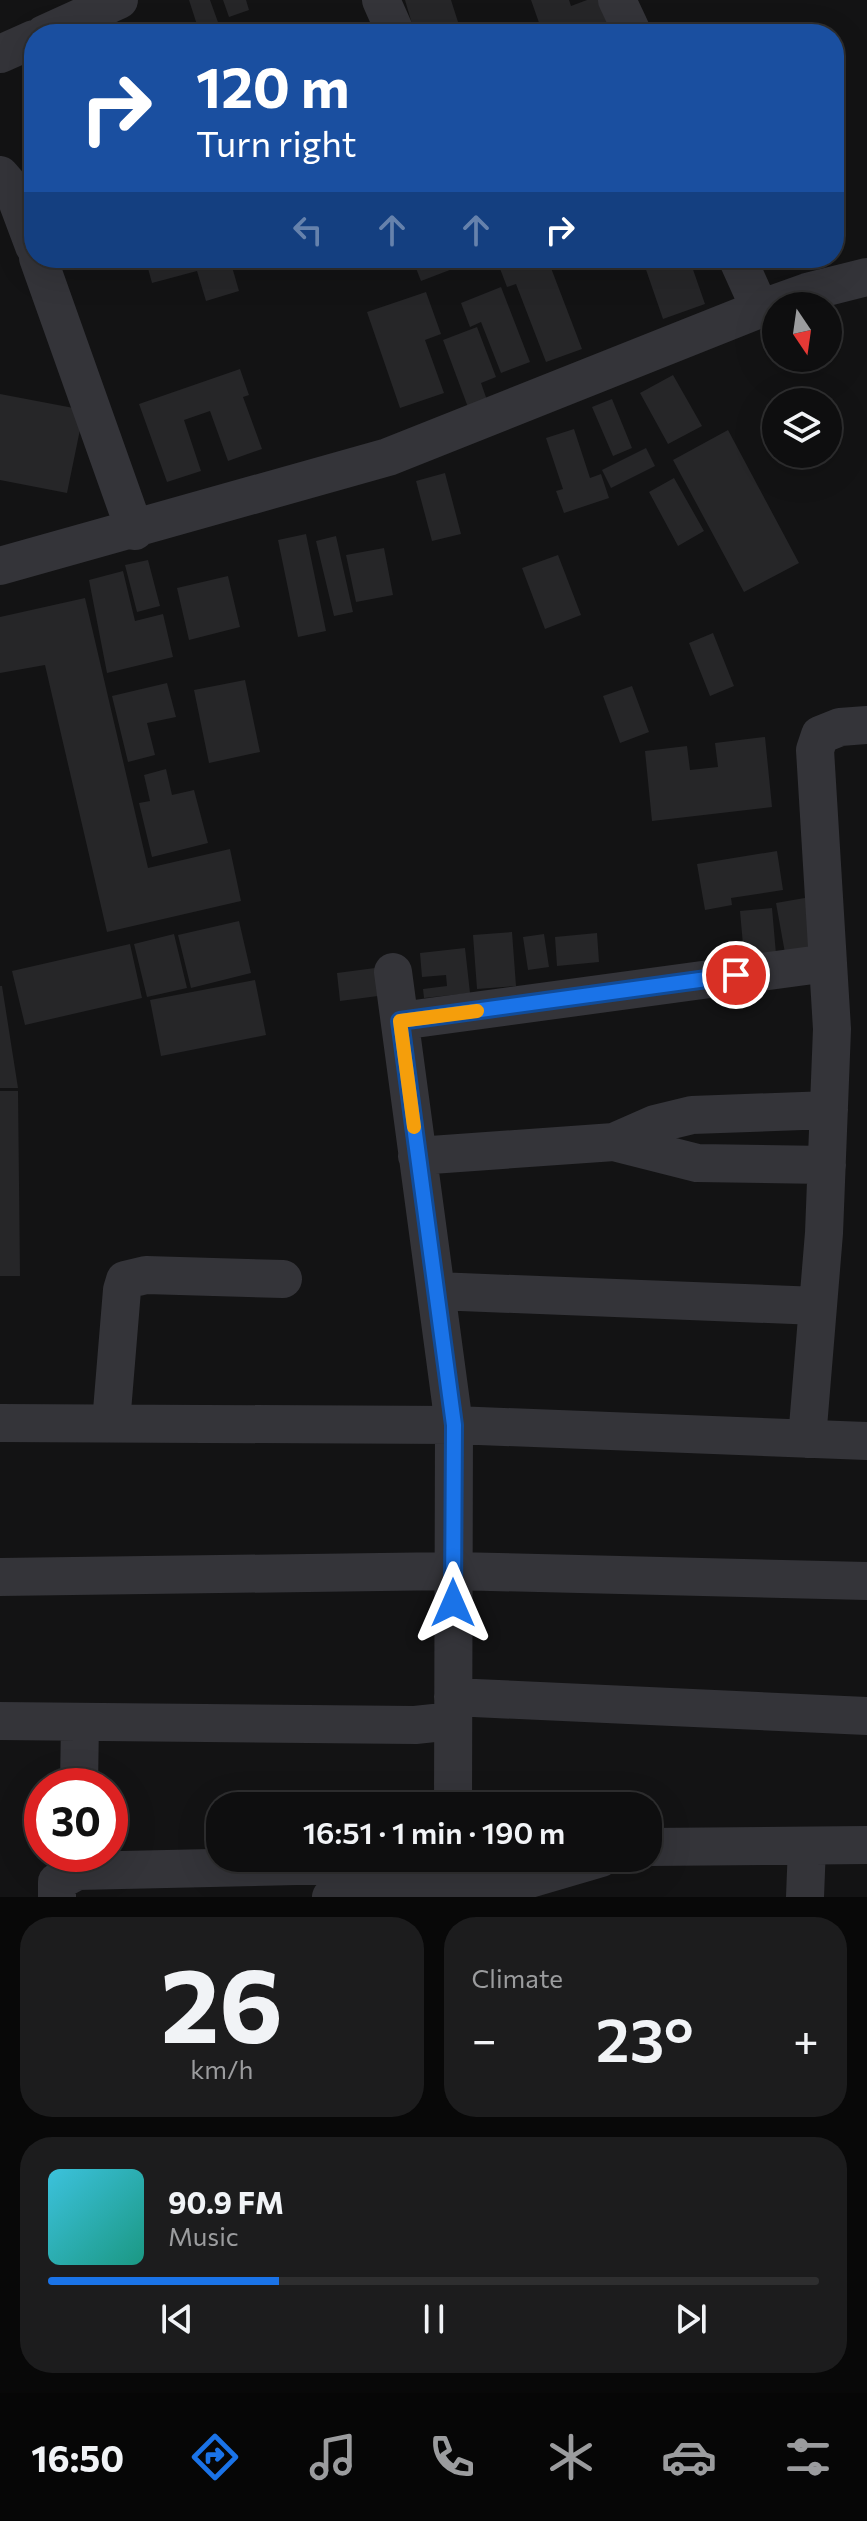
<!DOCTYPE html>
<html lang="en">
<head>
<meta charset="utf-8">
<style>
  :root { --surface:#0e0e0f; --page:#1c1c1d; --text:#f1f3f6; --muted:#9b9c9e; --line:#2e2e2f; --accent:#1a73e8 }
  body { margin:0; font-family:Commissioner,sans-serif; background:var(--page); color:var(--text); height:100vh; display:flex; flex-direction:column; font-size:30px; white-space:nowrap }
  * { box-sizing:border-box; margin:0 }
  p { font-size:26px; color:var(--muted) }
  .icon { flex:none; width:44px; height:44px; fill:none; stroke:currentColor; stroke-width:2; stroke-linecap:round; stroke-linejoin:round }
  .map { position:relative; height:1897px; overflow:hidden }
  .sheet { display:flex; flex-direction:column; gap:20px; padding:20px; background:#080808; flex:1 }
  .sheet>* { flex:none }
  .guide { position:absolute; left:24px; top:24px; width:820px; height:244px; border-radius:32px; box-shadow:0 8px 32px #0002,0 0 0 2px var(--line); background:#1a4fa0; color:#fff; overflow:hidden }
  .needle { width:52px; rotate:167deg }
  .fabs { position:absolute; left:762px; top:292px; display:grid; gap:16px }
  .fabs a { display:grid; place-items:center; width:80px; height:80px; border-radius:50%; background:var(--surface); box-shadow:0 8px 32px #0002,0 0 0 2px var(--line); font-size:40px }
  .speed { position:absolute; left:24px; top:1768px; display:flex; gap:16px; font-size:40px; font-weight:700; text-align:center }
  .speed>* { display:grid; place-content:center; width:104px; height:104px; border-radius:50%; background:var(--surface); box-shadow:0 8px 32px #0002,0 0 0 2px var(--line); line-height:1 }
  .speed .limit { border:12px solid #d22; background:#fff; color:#111 }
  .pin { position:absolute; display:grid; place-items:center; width:68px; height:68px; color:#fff; margin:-34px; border:4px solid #fff; border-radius:50%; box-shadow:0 2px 8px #0007 }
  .me { position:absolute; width:88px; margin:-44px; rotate:0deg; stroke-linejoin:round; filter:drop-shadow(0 0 6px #0008) }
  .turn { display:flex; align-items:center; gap:28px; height:168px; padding:0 40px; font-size:36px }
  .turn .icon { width:104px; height:104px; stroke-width:2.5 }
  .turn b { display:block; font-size:56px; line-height:68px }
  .lanes { display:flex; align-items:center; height:76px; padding:0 40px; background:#0003; justify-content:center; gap:40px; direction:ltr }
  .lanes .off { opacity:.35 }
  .big { font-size:60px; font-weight:600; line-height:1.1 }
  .sheet .widget { flex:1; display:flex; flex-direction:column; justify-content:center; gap:12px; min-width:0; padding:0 28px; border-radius:32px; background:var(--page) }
  .sheet .dial { align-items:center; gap:0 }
  .dial b { font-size:104px; line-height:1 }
  .song { display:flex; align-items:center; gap:24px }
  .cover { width:96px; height:96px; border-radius:12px; background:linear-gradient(135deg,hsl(190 70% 55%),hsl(170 70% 35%)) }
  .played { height:8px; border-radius:4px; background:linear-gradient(90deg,var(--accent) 30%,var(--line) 30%) }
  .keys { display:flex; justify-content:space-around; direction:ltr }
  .heat { display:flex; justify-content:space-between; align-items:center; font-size:44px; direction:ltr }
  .sheet .tiles { flex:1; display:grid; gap:20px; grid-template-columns:1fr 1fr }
  .widget:last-child { grid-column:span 2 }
  .trip { position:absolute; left:206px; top:1792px; width:456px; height:80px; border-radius:32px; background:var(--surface); box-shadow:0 8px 32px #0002,0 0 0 2px var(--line); font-weight:600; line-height:80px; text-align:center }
  .menu { display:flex; height:128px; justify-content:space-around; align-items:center; background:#060606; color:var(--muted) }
  .menu .icon { width:56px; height:56px }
  .menu .on { color:var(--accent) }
  .menu b { font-size:36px; color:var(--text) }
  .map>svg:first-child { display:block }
  .building { fill:#262628 }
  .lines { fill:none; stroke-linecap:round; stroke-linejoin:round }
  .street { stroke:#343439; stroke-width:38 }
  .route-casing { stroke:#114b97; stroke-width:20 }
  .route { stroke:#1a73e8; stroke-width:14 }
  .slow { stroke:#f59e0b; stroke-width:14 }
</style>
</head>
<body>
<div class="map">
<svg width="867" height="1897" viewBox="0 0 867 1897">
  <rect width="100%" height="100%" fill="#131314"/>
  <path class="building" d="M189,0H210L219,25L199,31Z
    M223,0H246L249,10L229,17Z
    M405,0H451L458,22L415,34Z
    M531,0H569L571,6L587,0H604L616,34H543Z
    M117,21L125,34H95Z
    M326,25L329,34H299V33Z
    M155,258H235L230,260L239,291L206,301L197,271L152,283L146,261Z
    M412,258H481L421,281Z
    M496,258H558L561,265L551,268L582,349L546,362L516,284L507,287Z
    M642,258H689L705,304L663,319Z
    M501,287L530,362L501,373L481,322L470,327L461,303Z
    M426,292L441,334L425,340L444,393L400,408L367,312Z
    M477,327L496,377L481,383L488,403L469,410L443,340Z
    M240,369L249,395L243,397L262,449L228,461L210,411L184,420L201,471L167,482L139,404Z
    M673,375L702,426L668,444L640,393Z
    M0,394L84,410L67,493L0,480Z
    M612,399L632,448L613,456L592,407Z
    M574,429L590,478L601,474L609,498L564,513L556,491L563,489L546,438Z
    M728,430L799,563L744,592L673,460Z
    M646,448L655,466L611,488L602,470Z
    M445,473L461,534L432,541L416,481Z
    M674,478L704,531L678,546L649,492Z
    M306,534L326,631L298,637L278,540Z
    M336,536L353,612L334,616L316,541Z
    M384,548L393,595L356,602L346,555Z
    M558,555L581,615L545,629L522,568Z
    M148,560L160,606L137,612L125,565Z
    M123,571L135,621L163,614L173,657L107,673L89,580Z
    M228,576L240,627L189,640L177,588Z
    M85,598L148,868L230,849L241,901L107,932L45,665L0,673V617Z
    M713,633L734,686L710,696L689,643Z
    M245,680L260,752L209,763L194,690Z
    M167,683L176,717L147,723L155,755L128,762L112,696Z
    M632,686L649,732L620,743L603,696Z
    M765,737L772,807L652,821L645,751L687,746L690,770L718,767L715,743Z
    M166,769L172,795L194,790L208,843L152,857L139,803L150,801L144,775Z
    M777,851L783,890L731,898L732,905L705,910L697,864Z
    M816,896L825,946L785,953L776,903Z
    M772,908L776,954L744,956L740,911Z
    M239,921L251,973L191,988L178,935Z
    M512,932L516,986L477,989L473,935Z
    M597,933L599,962L557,966L555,937Z
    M174,934L187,988L147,997L134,944Z
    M544,934L549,967L528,970L523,937Z
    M130,944L142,998L25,1025L12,971Z
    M465,948L470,993L424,998L423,989L447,986L446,975L422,977L420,953Z
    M375,968L378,996L340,1001L337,973Z
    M255,980L266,1035L161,1056L150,1000Z
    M0,986H2L18,1088H0Z
    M0,1091H18L20,1276H0Z"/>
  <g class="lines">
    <path class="street" d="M381,0L396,34
      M617,0L633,34
      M44,34L119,0
      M0,54L34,39
      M0,175L13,190L34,246
      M38,258L135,531
      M737,258L760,309
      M0,566L388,457L760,309L807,292L867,277
      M393,972L454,1425L453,1806
      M400,1021L828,963
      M614,1142L655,1124L692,1115L829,1110
      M417,1156L614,1142L697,1163L827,1165
      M436,1291L818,1306
      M0,1423L454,1425L867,1441
      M111,1423L122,1290L125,1280L146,1275L283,1279
      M807,1439L824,1233L832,1029L815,750L820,735L840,727L867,725
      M0,1577L453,1571L867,1581
      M453,1697L867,1716
      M0,1721L415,1725L453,1721
      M79,1786L80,1722
      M648,1847L867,1845
      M57,1897V1882L77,1871L340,1865L380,1874L402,1885
      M331,1897L402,1885L466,1886L526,1880L601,1858
      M805,1897L807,1846"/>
  </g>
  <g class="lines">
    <g class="route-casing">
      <path id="route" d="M453,1603L454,1425L400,1021L736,975"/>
    </g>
    <use href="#route" class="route"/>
    <path class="slow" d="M414,1127L400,1021L477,1011"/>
  </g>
</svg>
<div class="fabs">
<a><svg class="needle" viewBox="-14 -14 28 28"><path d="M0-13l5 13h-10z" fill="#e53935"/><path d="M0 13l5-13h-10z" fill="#9b9c9e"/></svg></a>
<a><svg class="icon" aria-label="layers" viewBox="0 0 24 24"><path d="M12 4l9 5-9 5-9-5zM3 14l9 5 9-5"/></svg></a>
</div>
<div class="speed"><div class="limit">30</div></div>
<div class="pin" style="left:736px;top:975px;background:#d93025"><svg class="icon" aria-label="arrive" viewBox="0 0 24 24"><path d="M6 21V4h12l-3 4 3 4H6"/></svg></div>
<svg class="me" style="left:453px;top:1603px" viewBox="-20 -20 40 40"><path d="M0-17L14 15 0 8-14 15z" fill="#1a73e8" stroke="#fff" stroke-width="4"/></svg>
<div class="trip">16:51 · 1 min · 190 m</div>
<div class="guide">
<div class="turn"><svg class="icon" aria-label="right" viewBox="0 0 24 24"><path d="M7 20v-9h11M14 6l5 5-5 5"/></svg><div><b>120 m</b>Turn right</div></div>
<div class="lanes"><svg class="icon off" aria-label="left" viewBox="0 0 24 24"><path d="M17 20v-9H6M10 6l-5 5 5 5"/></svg><svg class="icon off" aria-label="ahead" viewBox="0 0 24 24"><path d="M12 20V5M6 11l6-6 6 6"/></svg><svg class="icon off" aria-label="ahead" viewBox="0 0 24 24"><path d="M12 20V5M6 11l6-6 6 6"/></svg><svg class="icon" aria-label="right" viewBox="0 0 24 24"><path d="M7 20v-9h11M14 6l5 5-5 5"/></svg></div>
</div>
</div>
<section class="sheet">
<div class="tiles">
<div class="widget dial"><b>26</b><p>km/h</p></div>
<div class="widget"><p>Climate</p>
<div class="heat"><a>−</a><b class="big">23°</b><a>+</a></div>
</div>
<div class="widget">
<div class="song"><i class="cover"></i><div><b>90.9 FM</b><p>Music</p></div></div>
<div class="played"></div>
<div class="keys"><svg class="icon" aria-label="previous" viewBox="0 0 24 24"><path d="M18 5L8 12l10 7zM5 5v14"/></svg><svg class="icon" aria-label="pause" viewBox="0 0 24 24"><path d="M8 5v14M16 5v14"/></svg><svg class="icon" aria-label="next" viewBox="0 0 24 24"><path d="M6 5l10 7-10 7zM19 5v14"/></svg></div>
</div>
</div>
</section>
<nav class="menu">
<b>16:50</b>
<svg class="icon on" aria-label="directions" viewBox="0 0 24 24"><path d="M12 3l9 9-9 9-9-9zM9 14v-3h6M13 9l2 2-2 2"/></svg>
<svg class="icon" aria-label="music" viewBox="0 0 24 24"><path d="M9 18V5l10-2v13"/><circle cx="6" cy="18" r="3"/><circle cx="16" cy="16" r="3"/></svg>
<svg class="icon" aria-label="phone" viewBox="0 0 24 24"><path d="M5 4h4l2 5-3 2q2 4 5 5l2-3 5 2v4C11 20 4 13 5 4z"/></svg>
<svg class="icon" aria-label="climate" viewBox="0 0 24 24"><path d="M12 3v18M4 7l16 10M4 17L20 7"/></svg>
<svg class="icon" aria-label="car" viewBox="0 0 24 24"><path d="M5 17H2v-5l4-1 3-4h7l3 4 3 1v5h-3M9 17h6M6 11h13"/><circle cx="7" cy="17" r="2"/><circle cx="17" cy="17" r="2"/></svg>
<svg class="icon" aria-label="filters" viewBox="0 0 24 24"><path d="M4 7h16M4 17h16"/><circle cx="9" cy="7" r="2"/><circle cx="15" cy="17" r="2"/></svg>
</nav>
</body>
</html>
